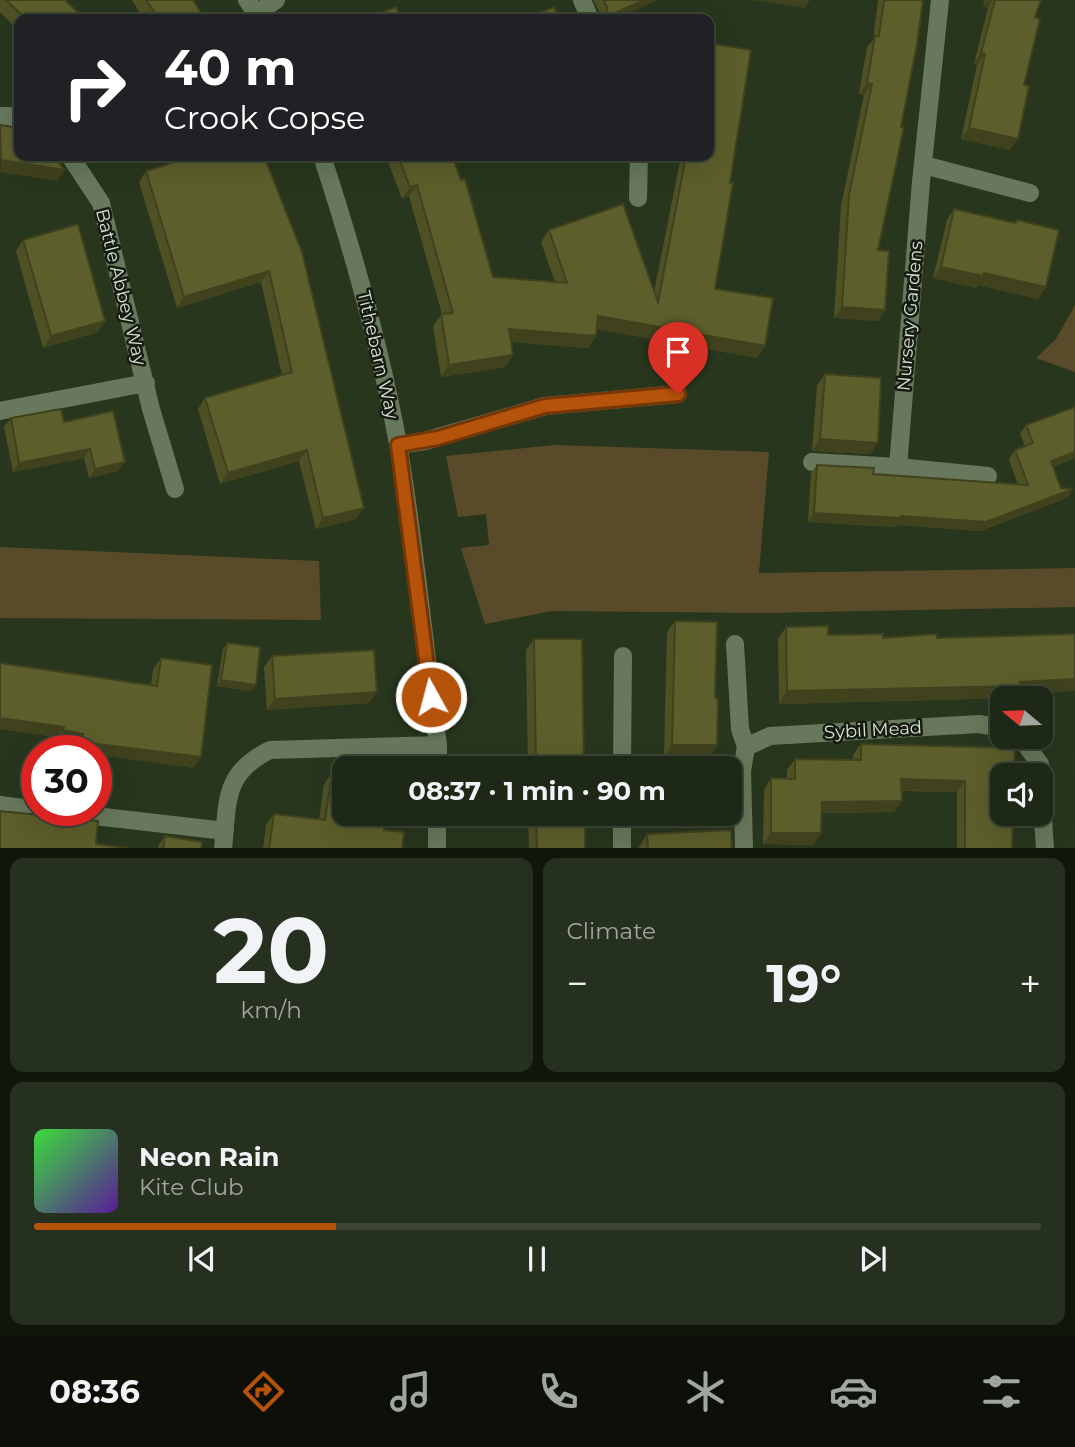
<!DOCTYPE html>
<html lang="en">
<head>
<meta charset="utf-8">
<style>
  :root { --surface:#1e2816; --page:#26301f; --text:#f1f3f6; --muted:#a1a6a1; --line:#3c4435; --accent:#b45309 }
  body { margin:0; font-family:Montserrat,sans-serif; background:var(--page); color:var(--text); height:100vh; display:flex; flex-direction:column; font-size:26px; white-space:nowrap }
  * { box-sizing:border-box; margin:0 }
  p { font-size:23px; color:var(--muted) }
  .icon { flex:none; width:38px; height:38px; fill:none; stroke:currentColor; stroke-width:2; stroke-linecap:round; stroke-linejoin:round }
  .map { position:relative; height:848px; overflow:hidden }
  .sheet { display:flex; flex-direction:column; gap:10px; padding:10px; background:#10160c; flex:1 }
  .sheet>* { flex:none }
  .top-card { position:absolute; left:14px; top:14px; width:700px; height:147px; border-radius:14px; box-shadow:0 7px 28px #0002,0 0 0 2px var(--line); background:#202124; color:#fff; overflow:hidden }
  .needle { width:46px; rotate:289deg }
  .tools { position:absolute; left:990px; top:686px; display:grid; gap:14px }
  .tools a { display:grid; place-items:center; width:63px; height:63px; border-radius:14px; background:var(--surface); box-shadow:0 7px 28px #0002,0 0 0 2px var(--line); font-size:35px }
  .speed { position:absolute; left:21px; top:735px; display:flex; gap:14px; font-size:35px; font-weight:700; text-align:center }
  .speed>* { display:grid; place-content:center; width:91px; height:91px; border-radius:50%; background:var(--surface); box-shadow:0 7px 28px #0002,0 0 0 2px var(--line); line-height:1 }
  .speed .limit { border:10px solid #d22; background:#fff; color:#111 }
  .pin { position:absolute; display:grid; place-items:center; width:60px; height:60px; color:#fff; margin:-72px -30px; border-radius:50% 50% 50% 0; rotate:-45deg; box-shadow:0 0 7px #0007 }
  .pin .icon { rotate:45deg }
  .me { position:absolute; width:77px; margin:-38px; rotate:353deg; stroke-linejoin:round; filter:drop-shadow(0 0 5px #0008) }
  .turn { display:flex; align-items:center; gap:24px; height:147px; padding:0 35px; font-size:32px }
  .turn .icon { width:91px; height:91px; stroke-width:2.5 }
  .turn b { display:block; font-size:49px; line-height:60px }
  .big { font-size:52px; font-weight:700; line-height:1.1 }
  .sheet .tile { flex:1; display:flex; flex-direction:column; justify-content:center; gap:10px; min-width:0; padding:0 24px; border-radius:14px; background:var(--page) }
  .sheet .dial { align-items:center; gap:0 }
  .dial b { font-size:91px; line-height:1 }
  .song { display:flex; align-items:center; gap:21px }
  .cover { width:84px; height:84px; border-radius:10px; background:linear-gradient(135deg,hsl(120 70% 55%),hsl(270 70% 35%)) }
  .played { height:7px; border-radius:4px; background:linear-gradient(90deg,var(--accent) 30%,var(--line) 30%) }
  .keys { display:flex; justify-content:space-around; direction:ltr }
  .heat { display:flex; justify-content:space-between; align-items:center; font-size:38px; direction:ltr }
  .sheet .tiles { flex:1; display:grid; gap:10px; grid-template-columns:1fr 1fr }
  .tile:last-child { grid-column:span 2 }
  .trip { position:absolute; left:332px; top:756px; width:410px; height:70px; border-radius:14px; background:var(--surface); box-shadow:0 7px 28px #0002,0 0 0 2px var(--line); font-weight:700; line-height:70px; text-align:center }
  .dock { display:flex; height:112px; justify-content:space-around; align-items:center; background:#0c1009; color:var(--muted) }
  .dock .icon { width:49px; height:49px }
  .dock .active { color:var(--accent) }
  .dock b { font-size:32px; color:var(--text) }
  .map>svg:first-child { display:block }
  .green { fill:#594b29 }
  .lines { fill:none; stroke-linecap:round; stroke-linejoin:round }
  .street { stroke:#67785c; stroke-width:18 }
  .wall { fill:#4f5125 }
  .shaded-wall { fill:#40421e }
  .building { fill:#5c5e2b; stroke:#40421e; stroke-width:2 }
  .route-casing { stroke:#753606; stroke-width:18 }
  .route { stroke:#b45309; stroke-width:12 }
  .labels { text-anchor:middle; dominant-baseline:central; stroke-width:5; stroke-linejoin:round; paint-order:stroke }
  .street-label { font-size:18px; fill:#d9e2d3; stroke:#151b10 }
</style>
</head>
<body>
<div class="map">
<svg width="1075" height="849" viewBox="0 0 1075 849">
  <rect width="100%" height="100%" fill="#28361e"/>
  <path class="green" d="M1075,305V372L1036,358L1056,339Z
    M555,445L769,452L759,573L1075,568V607L765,613L552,611L485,624L461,548L489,545L486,514L458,517L446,456Z
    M0,547L319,561L321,620L0,618Z"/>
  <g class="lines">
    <path class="street" d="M247,0L260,19
      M582,0L590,19
      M257,13L276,0
      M0,116H10L19,120
      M70,156L101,203L151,409L175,489
      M322,156C353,251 380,345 398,444C415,543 424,645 438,745V768
      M924,165L1030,193
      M638,198L639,156
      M0,411L146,383
      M398,445L425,441L545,406L678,394
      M812,462L898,467L921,182L940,0
      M898,467L988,476
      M735,644L740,729L746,747
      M1020,737L1040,764L1041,775
      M622,768L623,656
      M1041,786L1045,849
      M0,805L37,810
      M43,810L225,831
      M223,849C228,801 223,773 270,750L438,745
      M437,849V814
      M622,849V814
      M744,849L742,771L746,747L770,736L979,724L1003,728"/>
  </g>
  <path class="wall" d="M0,0H65L85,19H19V31L0,12Z
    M132,0H193L205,19H144Z
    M593,0H657L615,19H601V15Z
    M878,0H923L878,250L885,310L878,321L834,318L841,206L864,95L859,94L867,47L873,40Z
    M985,0H1041L1035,17L1024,85L1010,150L961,139L977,65L974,64L988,8L983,6Z
    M264,156L356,519L316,529L299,461L220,484L198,409L205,398L282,375L261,282L177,308L139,182L146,171Z
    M386,156H452L493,277L555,282L541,242L549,230L654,292L681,156H709L715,289L757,358L597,329L596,336L588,348L511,342L513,355L505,367L441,377L433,326L442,314L409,196L402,199Z
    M954,209L1014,223L1017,220L1038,299L978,285L976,288L933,278L947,220Z
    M23,240L98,332L43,348L16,251Z
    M825,374L870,454L812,451L817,385Z
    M1075,407V458L1053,467L1061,488L1067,498L980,531L897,525L895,527L808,522L811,473L817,465L873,474L1018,485L1009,459L1015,450L1025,446L1020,434L1026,425Z
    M11,418L64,422L118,471L89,478L84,458L13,472L4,427Z
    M675,621L710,757L664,756L667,632Z
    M786,627L828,635L883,638H937L1013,695L1011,698L779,704L778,639Z
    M534,639L584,768H528L526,650Z
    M227,643L256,685L251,691L217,686L223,649Z
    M272,656L369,703L267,710L264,667Z
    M161,658L193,768L96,751H74L75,744L56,741V737L0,729L151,685L153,669Z
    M861,744L1015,748L1012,849H957V792L902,791L894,812L821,813V833L813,845L763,844L764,790L771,778L787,779V770L795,759L853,760V755Z
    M332,773L384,830L402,849H263L266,825L274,814L319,819L324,784Z
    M528,814H585V849H529Z
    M647,834L732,849H638Z
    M165,836L201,849H158V846Z"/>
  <path class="shaded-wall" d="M644,0H657L615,19H603Z
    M752,0H810L804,8Z
    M987,0H993L988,8L983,6Z
    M981,53L985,54L977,65L974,64Z
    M867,83L872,84L864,95L859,94Z
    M969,128L1018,139L1010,150L961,139Z
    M1,160L65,170L57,181L0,172Z
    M417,185L409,196L402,199L410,187Z
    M941,267L984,273L1046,287L1038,299L978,285L976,288L933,278Z
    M269,271L261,282L177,308L184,297Z
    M842,307L885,310L878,321L834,318Z
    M598,316L765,346L757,358L590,328Z
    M105,321L98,332L43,348L51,336Z
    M509,329L596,336L588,348L501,341Z
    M513,355L505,367L441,377L449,365Z
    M820,439L878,443L870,454L812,451Z
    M90,449L84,458L13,472L19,463Z
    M307,450L299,461L220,484L228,473Z
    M1075,452V458L1045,470L1051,461Z
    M125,462L118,471L89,478L95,469Z
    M1073,489L1067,498L980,531L897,525L895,527L808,522L814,513Z
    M364,508L356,519L316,529L323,518Z
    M1075,679V691L1013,695L1011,698L779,704L787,691L1020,682Z
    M221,680L256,685L251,691L217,686Z
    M377,692L369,703L267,710L275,699Z
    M0,718L64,727L56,737L0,729Z
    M63,730L83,734L75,744L56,741Z
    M81,742L201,757L193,768L96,755V751H75Z
    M672,745H717L710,757L664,756Z
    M901,779L965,781L957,792L894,790Z
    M902,801L894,812L814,813L822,802Z
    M771,833H821L813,845L763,844Z"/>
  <path class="building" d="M6,0H65L85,19H26Z
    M146,0H193L205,19H153L157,16Z
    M603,0H644L604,18L607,12V7Z
    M884,0H923L917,44L901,127H904L878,250L889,251L885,310L842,307L849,195L872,84L867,83L875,36H879Z
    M995,0H1041L1035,17L1040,19L1024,85L1029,86L1018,139L969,128L985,54L981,53Z
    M396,7L401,19H365Z
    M554,7L560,19H526Z
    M709,43L751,50L730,183H733L715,289L773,298L765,346L598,316L596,336L509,329L513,355L449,365L441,314L453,313L417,185L410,187L398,156H452L461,180L465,179L493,277L567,283L549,230L623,204L658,302L686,156H709Z
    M0,125L19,128V156H53L65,170L1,160Z
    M195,156H264L302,252L364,508L323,518L307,450L228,473L205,398L292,372L269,271L184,297L146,171Z
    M954,209L1016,223L1017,220L1059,230L1046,287L984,273L983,276L941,267Z
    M78,224L105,321L51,336L23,240Z
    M825,374L881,378L878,443L820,439Z
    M1075,407V452L1051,461L1061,488L1073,489L986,522L901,516V518L814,513L817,465L874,468L873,474L1028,485L1015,450L1033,443L1026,425Z
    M61,409L64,422L113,411L125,462L95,469L90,449L19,463L11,418Z
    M675,621L717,622L715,698L718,699L717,745H672Z
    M828,626V635L883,634V638L937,634V638L1075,634V679L1020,682V686L787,691L786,627Z
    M534,639H582L584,768H536Z
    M227,643L260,647L256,685L221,680Z
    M374,650L377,692L275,699L272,656Z
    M161,658L212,665L201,757L81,742L83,734L63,730L64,727L0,718V663L157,686Z
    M861,744L1015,748L1014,775H1003V814H1013L1012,849H965V781L901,779L902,801L822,802L821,833H771V778L795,779V759L861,760Z
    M332,773L345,775V814H386L384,830L404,832L402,849H269L274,814L325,820Z
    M0,811L98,821L96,844L134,849H0Z
    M536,814H585V849H537Z
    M731,830L732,849H648L647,834Z
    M165,836L202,842L201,849H163Z"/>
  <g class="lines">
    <g class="route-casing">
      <path id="route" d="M431,697L398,445L438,438L545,406L678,394"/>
    </g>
    <use href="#route" class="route"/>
  </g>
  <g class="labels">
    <g class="street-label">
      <text transform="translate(121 287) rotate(76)">Battle Abbey Way</text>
      <text transform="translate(910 316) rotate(-85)">Nursery Gardens</text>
      <text transform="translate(378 355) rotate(77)">Tithebarn Way</text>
      <text transform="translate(873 730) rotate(-3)">Sybil Mead</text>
    </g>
  </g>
</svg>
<div class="tools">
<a><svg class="needle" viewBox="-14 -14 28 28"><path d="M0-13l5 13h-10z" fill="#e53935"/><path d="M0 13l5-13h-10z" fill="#a1a6a1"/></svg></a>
<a><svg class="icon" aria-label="sound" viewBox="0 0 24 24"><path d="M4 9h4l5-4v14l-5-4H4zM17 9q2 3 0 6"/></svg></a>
</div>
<div class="speed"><div class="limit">30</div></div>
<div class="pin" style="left:678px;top:394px;background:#d93025"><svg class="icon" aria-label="arrive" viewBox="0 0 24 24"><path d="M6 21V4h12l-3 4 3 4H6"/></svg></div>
<svg class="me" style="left:431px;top:697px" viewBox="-20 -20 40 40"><circle r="17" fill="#b45309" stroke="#fff" stroke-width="3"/><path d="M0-11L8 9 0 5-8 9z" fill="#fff"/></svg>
<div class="trip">08:37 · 1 min · 90 m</div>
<div class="top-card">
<div class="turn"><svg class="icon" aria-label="right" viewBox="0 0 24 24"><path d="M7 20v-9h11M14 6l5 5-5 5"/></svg><div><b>40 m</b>Crook Copse</div></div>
</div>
</div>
<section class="sheet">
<div class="tiles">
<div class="tile dial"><b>20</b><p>km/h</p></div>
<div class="tile"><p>Climate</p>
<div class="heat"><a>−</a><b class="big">19°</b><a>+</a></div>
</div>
<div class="tile">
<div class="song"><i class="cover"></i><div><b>Neon Rain</b><p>Kite Club</p></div></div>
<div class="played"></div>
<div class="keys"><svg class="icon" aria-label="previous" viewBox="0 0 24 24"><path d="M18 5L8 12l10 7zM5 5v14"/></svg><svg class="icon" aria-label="pause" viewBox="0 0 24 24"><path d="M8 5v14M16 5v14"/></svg><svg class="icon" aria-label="next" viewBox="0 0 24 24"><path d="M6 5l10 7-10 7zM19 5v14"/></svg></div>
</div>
</div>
</section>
<nav class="dock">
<b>08:36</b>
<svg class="icon active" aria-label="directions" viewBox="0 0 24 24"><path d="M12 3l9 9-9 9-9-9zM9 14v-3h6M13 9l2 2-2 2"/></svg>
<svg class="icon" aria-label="music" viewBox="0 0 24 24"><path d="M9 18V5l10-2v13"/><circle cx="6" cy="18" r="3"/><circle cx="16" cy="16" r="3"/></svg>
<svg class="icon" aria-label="phone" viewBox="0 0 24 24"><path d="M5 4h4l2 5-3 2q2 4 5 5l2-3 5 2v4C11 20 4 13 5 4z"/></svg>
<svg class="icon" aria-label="climate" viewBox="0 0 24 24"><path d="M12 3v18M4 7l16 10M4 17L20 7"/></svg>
<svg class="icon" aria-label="car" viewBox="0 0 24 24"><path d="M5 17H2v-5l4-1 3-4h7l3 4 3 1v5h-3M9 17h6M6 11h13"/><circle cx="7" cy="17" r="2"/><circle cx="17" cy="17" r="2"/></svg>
<svg class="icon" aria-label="filters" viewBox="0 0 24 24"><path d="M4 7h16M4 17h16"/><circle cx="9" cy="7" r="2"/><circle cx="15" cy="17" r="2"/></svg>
</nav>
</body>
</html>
